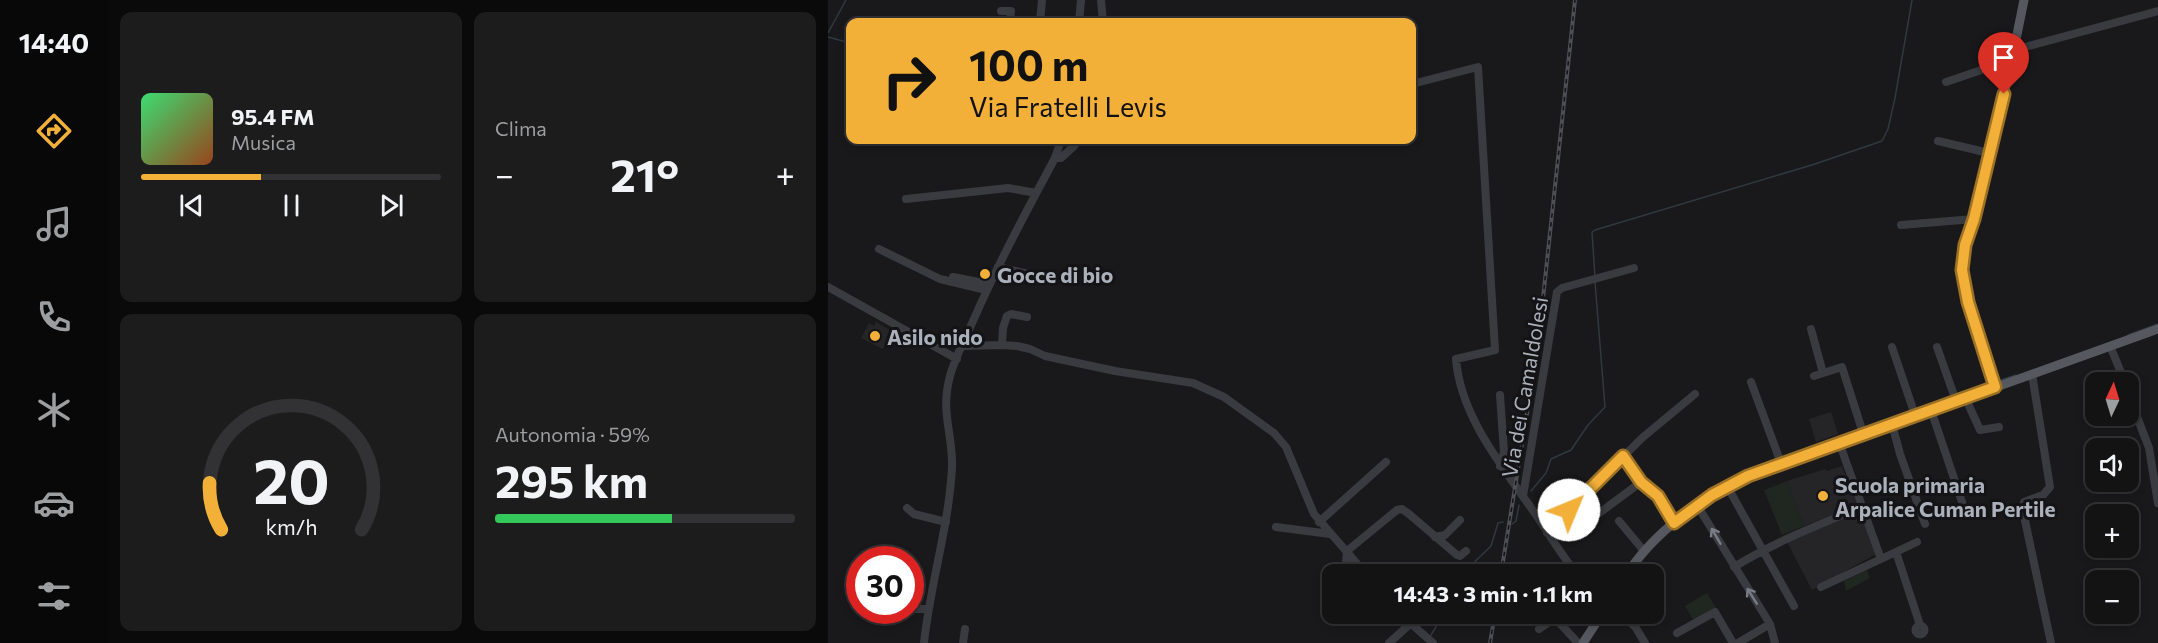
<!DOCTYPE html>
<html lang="it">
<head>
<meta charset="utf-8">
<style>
  :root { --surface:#131314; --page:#1c1c1d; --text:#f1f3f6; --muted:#9d9ea0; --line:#323234; --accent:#f3b039 }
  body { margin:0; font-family:Commissioner,sans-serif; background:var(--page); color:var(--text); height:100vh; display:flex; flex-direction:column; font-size:22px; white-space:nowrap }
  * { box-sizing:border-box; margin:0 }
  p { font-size:20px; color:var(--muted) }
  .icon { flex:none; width:33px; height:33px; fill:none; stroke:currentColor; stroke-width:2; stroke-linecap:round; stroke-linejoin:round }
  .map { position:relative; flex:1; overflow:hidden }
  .side { display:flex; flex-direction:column; gap:12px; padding:12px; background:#0a0a0b; width:720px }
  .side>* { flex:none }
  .guide { position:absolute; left:18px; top:18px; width:570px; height:126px; border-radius:12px; box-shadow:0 3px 9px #0003,0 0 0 2px var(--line); background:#f3b039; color:#111; overflow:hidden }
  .needle { width:39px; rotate:4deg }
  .tools { position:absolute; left:1257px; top:372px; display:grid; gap:12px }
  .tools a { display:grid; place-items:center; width:54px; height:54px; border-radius:12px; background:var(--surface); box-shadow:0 3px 9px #0003,0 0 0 2px var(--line); font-size:30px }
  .speed { position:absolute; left:18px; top:546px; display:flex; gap:12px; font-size:30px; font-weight:700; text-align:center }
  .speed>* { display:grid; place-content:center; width:78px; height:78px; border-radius:50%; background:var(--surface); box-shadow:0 3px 9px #0003,0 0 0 2px var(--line); line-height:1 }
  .speed .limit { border:9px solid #d22; background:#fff; color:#111 }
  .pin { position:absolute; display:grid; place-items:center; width:51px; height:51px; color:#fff; margin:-62px -26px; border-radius:50% 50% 50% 0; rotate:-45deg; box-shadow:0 0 6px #0007 }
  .pin .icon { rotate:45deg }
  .me { position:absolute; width:66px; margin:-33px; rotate:45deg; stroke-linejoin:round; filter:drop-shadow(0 0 4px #0008) }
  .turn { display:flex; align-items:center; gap:21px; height:126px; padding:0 24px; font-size:27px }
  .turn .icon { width:78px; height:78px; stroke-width:2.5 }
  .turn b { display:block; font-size:42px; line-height:51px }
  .big { font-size:45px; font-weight:700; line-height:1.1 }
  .side .widget { flex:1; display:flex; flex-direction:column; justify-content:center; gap:9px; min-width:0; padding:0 21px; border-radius:12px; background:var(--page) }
  .side .dial { align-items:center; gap:0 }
  .dial svg { height:156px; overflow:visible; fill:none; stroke:var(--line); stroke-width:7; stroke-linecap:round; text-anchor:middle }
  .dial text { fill:var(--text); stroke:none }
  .song { display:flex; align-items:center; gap:18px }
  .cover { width:72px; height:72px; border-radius:9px; background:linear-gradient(135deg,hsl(140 70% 55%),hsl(20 70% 35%)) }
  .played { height:6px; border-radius:3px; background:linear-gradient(90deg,var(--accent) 40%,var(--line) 40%) }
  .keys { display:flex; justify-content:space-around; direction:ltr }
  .heat { display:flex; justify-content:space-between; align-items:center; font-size:33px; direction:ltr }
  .charge { height:9px; border-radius:4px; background:linear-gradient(90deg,#34c759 59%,var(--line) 0) }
  .side .tiles { flex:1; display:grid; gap:12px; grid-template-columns:repeat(2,1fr) }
  .trip { position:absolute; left:494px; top:564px; width:342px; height:60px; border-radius:12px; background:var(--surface); box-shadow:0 3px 9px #0003,0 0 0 2px var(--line); font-weight:700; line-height:60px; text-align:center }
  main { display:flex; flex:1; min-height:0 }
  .tabs { display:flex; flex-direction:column; width:108px; justify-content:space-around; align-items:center; background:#080808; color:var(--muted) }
  .tabs .icon { width:42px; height:42px }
  .tabs .active { color:var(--accent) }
  .tabs b { font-size:27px; color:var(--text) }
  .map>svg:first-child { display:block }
  .built { fill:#252528 }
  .green { fill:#1f2720 }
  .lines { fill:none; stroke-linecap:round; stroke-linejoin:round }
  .stream { stroke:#2f3940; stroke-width:1.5 }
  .minor { stroke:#3a3b40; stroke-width:8 }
  .major { stroke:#56585f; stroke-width:9 }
  .rail-casing { stroke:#4d4f55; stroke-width:4 }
  .rail { stroke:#141416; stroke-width:1.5; stroke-dasharray:4.5; stroke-linecap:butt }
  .oneway { stroke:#787c84 }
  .route-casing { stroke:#9e7225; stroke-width:15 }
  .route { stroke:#f3b039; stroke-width:10 }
  .poi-dot { fill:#f3b039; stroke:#141416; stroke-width:2 }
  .labels { text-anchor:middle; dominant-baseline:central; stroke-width:6; stroke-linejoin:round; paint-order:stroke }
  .poi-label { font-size:21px; font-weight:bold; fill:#abb1bb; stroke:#141416; text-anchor:start }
  .street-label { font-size:21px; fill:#abb1bb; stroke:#141416 }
</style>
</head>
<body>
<main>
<nav class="tabs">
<b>14:40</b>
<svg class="icon active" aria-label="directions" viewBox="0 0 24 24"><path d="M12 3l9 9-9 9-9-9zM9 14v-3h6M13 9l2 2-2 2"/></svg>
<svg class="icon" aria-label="music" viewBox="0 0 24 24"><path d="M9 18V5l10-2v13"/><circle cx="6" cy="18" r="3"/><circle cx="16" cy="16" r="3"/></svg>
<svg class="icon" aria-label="phone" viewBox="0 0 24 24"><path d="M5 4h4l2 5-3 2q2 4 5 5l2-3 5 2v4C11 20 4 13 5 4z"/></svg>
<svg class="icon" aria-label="climate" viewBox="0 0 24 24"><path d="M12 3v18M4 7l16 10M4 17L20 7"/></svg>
<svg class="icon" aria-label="car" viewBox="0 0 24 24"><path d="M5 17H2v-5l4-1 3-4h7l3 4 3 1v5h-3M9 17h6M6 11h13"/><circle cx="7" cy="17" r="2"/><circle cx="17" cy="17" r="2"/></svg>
<svg class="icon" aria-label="filters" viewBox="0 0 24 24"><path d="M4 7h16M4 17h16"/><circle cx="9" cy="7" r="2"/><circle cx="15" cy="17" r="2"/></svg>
</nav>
<section class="side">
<div class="tiles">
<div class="widget">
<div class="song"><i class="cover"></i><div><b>95.4 FM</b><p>Musica</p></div></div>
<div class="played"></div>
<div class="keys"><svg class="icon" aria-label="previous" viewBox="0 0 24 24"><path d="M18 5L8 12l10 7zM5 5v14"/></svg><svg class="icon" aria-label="pause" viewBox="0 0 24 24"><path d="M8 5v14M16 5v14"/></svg><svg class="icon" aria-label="next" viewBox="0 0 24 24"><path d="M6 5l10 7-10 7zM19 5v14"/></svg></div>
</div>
<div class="widget"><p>Clima</p>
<div class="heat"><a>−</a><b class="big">21°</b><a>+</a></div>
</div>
<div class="widget dial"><svg viewBox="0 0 100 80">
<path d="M14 69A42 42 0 1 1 86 69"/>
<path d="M14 69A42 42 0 0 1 8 45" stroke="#f3b039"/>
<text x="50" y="56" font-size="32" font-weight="700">20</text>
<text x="50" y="72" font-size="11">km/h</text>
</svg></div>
<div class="widget"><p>Autonomia · 59%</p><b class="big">295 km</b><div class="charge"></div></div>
</div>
</section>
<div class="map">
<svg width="1330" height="643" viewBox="0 0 1330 643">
  <rect width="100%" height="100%" fill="#19191b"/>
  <path class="built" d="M48,322L63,331L55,349L33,338L41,323L46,326Z
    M1003,412L1010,434L988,442L981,419Z
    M1014,466L1029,505L976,526L959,481L997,469L999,471Z
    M1031,511L1034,512L1048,548L1046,555L984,590L958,540Z"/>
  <path class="green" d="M959,481L976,526L954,535L936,490Z
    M1039,570L1042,578L1018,591L1016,581Z
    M879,593L888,608L866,621L857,606Z"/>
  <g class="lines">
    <path class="stream" d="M0,33L18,0
      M0,37L22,43
      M1180,55L1184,36
      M767,277L764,232L767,230L987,164L1054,141L1060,129L1067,98L1084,0
      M1300,335L1330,324
      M1170,381L1188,375
      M703,491L718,473L723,459L743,450L760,425L777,407L767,282
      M684,524L688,521L691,505
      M634,574L663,546L670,523L675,522
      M603,635L616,614"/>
    <path class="minor" d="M273,0L275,22
      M173,11H183L182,22
      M212,22L214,0
      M251,22L253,0
      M1186,50L1330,11
      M1118,82L1183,60
      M584,84L650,67L667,350L628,359C632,411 667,457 696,498C715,523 729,550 749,574
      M1110,141L1161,153
      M227,158H233L246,146L250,140
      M78,199L180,188L208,193
      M1073,225L1146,219
      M51,249L112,279L158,290
      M170,267L205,275
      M125,277L161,284
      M0,287L129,359
      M983,329L995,373
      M174,345L175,328L179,316L183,314L199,317
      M134,346L174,345L189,346L202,349L217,356L287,371L365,383L396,397L446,433L458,447L486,514L538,574
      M1282,346L1297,382
      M1064,347L1087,415
      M1109,347L1128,401
      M1204,374L1222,487L1215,495L1196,502L1195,511L1223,643
      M986,376L1014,367L1035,433
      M923,382L953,463
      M1300,393L1321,448L1330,503
      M672,395L676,452L672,466
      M1137,397L1152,430L1171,427
      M1103,410L1137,511
      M1064,424L1072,454L1097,524
      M795,456L813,482
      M899,486L966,606
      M695,496L729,292L734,288L806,268
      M869,505L942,624L947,643
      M79,508L86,514L118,522
      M770,514L813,482L830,496L846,523
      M791,521L816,551
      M491,522L558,462
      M448,527L502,534
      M719,533L814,438L867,394
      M607,537L617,535L632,520
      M1068,552L1092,625
      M1053,559L1089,542
      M906,567C947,542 990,525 1034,507
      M517,574L519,551L569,510L574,509L581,514L629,555L632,556L638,551
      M993,587L1053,559L1011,442
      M825,605L829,612
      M82,609H100
      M50,613L57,614L65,610
      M572,614L605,643
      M794,614L808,628L817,643
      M1087.5 630a4.5 4.5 0 1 1 9 0a4.5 4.5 0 1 1-9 0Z
      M711,629L727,618L750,643
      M849,633L887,612L905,643
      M96,643C102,584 121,527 124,467C125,433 112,413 122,376C127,358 137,339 145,321C169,266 198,212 227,158L233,140
      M135,643L137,629
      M561,643L582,624
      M910,643L942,624"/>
    <path class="major" d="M1167,387C1154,347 1133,299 1135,257L1181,74L1196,0
      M799,574C827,531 874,498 920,476L1330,329
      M755,643L774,614"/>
    <g class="rail-casing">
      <path id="rail" d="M673,574L710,345L747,0
        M662,643L667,614"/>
    </g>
    <use href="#rail" class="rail"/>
  </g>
  <defs><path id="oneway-shaft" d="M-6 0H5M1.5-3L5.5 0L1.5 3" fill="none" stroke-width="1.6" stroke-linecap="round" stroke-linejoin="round" transform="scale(1.5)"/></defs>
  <g class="oneway">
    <use href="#oneway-shaft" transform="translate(888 536) rotate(-120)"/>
    <use href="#oneway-shaft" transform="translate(924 596) rotate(-122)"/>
  </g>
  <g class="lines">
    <g class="route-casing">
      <path id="route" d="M741,510L795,456L813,482L830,496L846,523L884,495L920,476L1167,387L1140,302L1134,270L1137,245L1146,219L1176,94"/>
    </g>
    <use href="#route" class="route"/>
  </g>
  <g class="poi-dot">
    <circle cx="157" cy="274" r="6"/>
    <circle cx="47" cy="336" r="6"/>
    <circle cx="995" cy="496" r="6"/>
  </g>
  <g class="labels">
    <g class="poi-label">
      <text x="169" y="274">Gocce di bio</text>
      <text x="59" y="336">Asilo nido</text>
      <text x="1007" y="484">Scuola primaria<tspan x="1007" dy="24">Arpalice Cuman Pertile</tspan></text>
    </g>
    <g class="street-label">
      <text transform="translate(696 387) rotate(-80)">Via dei Camaldolesi</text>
    </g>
  </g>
</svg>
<div class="tools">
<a><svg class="needle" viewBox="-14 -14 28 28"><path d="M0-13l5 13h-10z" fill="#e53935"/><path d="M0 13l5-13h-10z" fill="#9d9ea0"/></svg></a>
<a><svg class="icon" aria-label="sound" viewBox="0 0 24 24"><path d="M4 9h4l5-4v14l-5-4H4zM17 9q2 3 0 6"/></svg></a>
<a>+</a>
<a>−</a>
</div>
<div class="speed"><div class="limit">30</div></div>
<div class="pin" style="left:1176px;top:94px;background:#d93025"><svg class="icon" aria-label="arrive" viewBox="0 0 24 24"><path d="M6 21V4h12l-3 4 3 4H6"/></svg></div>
<svg class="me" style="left:741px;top:510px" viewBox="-20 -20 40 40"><circle r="19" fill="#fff"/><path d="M0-13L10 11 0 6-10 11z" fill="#f3b039"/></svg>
<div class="trip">14:43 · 3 min · 1.1 km</div>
<div class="guide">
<div class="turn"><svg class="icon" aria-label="right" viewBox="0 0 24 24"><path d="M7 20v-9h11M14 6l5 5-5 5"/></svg><div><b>100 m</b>Via Fratelli Levis</div></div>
</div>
</div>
</main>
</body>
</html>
